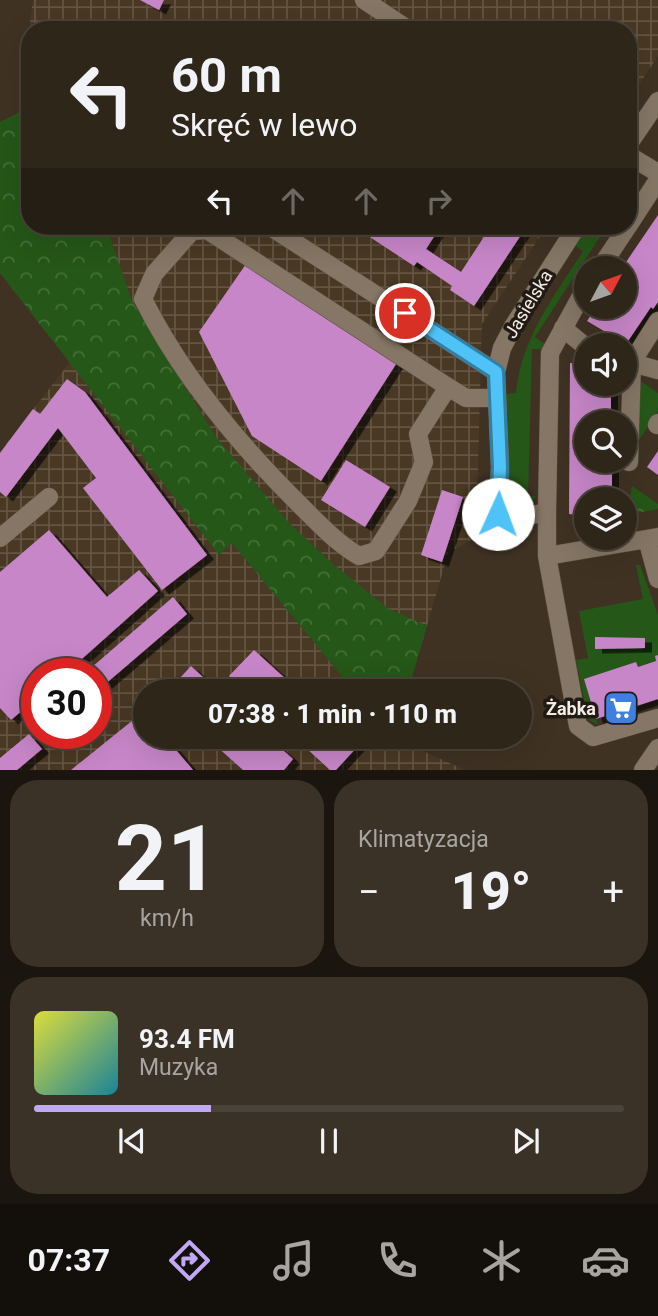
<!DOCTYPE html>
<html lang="pl">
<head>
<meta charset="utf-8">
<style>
  :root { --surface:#2f261a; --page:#3b3227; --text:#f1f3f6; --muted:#a7a5a2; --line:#4a4339; --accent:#c1a8f3 }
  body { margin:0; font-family:Roboto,sans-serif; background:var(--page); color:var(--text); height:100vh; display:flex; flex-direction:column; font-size:26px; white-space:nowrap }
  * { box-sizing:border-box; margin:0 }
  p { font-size:23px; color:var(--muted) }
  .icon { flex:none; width:38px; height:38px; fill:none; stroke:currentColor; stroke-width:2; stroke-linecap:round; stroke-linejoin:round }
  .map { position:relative; height:770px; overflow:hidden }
  .details { display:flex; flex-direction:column; gap:10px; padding:10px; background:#1a150e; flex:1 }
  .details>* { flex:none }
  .top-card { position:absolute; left:21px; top:21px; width:616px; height:214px; border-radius:28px; box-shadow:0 7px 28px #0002,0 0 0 2px var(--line); background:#2f261a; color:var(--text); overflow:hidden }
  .needle { width:46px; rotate:49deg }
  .controls { position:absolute; left:574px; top:256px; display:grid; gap:14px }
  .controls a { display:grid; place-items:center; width:63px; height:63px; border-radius:50%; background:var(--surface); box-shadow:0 7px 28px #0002,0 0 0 2px var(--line); font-size:35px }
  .speed { position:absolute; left:21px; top:658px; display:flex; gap:14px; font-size:35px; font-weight:700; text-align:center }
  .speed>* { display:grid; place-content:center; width:91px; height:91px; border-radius:50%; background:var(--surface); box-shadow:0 7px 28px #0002,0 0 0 2px var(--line); line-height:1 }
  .speed .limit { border:10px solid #d22; background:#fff; color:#111 }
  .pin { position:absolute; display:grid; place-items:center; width:60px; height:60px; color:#fff; margin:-30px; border:4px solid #fff; border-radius:50%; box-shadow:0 2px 7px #0007 }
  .me { position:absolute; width:77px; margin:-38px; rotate:2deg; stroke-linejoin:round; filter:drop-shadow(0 0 5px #0008) }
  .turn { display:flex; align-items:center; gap:24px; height:147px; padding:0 35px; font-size:32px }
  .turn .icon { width:91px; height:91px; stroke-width:2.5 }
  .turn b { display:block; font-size:49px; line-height:60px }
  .lanes { display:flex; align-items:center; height:66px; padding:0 35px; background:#0003; justify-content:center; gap:35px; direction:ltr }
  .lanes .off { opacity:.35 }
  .big { font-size:52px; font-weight:800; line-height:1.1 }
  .details .card { flex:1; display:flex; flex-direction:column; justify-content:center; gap:10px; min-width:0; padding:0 24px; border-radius:28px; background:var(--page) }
  .details .dial { align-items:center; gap:0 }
  .dial b { font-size:91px; line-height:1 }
  .song { display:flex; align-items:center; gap:21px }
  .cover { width:84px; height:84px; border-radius:10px; background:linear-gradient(135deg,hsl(60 70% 55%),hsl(190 70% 35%)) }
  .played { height:7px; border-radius:4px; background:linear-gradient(90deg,var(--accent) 30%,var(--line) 30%) }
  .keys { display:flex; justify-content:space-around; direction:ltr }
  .heat { display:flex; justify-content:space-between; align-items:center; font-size:38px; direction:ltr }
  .details .tiles { flex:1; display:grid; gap:10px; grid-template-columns:1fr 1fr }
  .card:last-child { grid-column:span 2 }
  .trip { position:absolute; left:133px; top:679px; width:399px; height:70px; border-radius:35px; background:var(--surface); box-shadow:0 7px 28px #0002,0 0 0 2px var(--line); font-weight:800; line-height:70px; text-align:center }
  .tabs { display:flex; height:112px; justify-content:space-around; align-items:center; background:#130f0a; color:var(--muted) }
  .tabs .icon { width:49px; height:49px }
  .tabs .selected { color:var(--accent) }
  .tabs b { font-size:32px; color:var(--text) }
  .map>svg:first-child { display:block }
  .industrial { fill:url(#industrial-grid); fill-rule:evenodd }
  .green { fill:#255718 }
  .park { fill:url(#park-crowns) }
  .building { fill:#c786c8; filter:url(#shadow) }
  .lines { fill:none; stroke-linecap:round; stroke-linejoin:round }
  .minor-casing { stroke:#5c5144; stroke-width:19 }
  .minor { stroke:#857665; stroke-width:18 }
  .route-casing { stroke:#337fa1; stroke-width:18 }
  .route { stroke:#4fc3f7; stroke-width:12 }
  .labels { text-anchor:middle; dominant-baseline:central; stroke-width:7; stroke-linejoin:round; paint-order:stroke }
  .street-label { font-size:18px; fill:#f5ece3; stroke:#211b15 }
  .poi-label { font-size:18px; font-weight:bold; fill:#f5ece3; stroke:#211b15; text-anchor:end }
</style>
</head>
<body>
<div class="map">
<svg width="658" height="770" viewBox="0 0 658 770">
  <defs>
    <pattern id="industrial-grid" width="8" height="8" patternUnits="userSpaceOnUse" patternTransform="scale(1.75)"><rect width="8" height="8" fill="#493823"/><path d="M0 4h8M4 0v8" fill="none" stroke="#645543"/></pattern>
    <pattern id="park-crowns" width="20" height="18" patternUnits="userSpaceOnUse" patternTransform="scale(1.75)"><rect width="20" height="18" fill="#255718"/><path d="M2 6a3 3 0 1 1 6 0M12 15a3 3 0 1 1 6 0" fill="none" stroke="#456f39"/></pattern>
    <filter id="shadow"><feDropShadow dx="7" dy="4.5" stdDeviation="0" flood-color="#0009"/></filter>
  </defs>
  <rect width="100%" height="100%" fill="#3f3223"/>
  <path class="industrial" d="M33,0H658V56L628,101V30H30V117L18,113Z
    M106,226H547L482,324L476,537L448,553L427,626L389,609L333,564L289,523L216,437L132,301Z
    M70,362L219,554L232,543L354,691H145V737H392L465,770H0V452ZM37,674H96V733H37Z"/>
  <path class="green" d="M584,226H607L535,337L545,344L544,349H532L528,496H536L529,505L507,501L505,394L516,393C521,338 554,297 583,251L572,244Z
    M646,370L639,380L658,393V411L636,445L638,376Z
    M636,565H640L658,615V655L655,657L656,661L638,667L636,663L584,679L598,725L588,719L576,660L588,658L579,611L643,599Z"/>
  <path class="park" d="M18,113L30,117V226H106L132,301L216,437L289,523L333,564L389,609L427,626L408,691H354L232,543L219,555L0,273V122Z
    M632,486L658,504V509L627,515Z"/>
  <path class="building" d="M140,0H164L159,10Z
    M658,215V302L653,309L651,307L626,344L587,321L597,306H625L622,268Z
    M353,226H441L426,249L461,272L491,226H527L474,306L450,290L452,286L417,262L414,266Z
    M246,264L398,361L321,481L252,436L199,332Z
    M570,363L586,364V383H611V422H586V460H612V499H586V516L569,514Z
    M67,379L85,392L207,555L162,590L83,488L96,478L58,428L6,497L0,492V453L33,409L40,414Z
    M658,451V475L647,467Z
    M346,460L390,487L365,527L321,500Z
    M442,490L463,497L442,562L421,555Z
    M49,530L107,597L139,570L158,591L65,674H37V698L11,720L0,708V572Z
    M173,597L187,614L96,692V674H84Z
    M595,637L645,638V648L595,649Z
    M254,650L299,691H245L229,676Z
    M658,655V699L596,719L584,679L636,662L638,667L656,661L655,656Z
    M191,666L218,691H168Z
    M143,712L145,737H165L193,770H71Z
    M29,734L42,749L17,770H0V758Z
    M206,737H268L293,759L284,770H243Z
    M294,737H348L358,746L336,770H330Z"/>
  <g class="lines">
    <g class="minor-casing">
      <path id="minor" d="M364,0L409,30
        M628,145L658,101
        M628,155L658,173
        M269,226L496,372
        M577,226L514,325L502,348L496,372L500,467L498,514L527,516L547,512L550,353L586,287
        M628,226L658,180
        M600,268L628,226
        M563,328L586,347
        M625,361L658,370
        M448,387L207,230L192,231L154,274L143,299C182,377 240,446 302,507C320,525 337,543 359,556L376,551L408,501L424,462L418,434L448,387L466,398H497
        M657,425L658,423
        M629,462L632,362L658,321
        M547,512V556L578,726L593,737L658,718
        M0,538L49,497
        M647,539L658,579
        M547,556L658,537
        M643,770L658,748"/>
    </g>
    <use href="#minor" class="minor"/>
  </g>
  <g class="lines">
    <g class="route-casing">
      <path id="route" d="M405,313L496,372L500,467L498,514"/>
    </g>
    <use href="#route" class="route"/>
  </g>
  <defs>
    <g id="supermarket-square" transform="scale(1.75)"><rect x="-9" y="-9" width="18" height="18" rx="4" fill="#3f7fe0" stroke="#211b15"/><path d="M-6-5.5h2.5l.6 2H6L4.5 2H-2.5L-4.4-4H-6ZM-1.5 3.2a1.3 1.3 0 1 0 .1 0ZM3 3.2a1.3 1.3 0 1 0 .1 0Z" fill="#fff"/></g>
  </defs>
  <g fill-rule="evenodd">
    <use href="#supermarket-square" x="621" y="708"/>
  </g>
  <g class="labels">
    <g class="street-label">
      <text transform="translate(528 304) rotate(-59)">Jasielska</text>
    </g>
    <g class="poi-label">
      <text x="596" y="708">Żabka</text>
    </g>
  </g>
</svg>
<div class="controls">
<a><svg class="needle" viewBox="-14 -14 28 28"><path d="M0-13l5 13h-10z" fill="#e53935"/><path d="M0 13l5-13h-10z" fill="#a7a5a2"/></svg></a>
<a><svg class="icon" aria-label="sound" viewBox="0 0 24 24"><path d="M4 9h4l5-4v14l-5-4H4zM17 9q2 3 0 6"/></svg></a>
<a><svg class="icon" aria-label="search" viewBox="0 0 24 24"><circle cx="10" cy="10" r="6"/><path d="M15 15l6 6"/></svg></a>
<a><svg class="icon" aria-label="layers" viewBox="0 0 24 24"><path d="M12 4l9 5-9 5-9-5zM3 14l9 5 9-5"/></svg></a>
</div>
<div class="speed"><div class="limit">30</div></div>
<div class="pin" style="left:405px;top:313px;background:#d93025"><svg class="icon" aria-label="arrive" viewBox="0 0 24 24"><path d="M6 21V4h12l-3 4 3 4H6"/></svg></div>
<svg class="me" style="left:498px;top:514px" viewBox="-20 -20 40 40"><circle r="19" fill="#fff"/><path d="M0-13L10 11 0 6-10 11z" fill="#4fc3f7"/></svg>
<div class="trip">07:38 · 1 min · 110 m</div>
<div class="top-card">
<div class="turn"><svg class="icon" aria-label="left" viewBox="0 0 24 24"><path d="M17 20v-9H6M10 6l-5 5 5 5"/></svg><div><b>60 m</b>Skręć w lewo</div></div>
<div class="lanes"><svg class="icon" aria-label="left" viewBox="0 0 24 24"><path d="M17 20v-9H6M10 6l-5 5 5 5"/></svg><svg class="icon off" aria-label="ahead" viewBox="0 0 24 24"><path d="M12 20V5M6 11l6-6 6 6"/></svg><svg class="icon off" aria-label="ahead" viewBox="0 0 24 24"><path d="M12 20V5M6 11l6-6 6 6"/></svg><svg class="icon off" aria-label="right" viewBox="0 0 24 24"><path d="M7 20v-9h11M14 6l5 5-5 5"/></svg></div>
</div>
</div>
<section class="details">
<div class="tiles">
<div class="card dial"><b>21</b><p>km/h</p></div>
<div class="card"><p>Klimatyzacja</p>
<div class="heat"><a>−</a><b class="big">19°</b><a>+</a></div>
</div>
<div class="card">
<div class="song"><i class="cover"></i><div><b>93.4 FM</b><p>Muzyka</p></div></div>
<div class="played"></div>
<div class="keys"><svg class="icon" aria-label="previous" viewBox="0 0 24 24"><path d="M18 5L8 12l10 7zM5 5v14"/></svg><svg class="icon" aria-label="pause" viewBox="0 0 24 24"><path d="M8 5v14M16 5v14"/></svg><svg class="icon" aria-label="next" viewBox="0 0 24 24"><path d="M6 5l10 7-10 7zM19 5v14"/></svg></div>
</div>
</div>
</section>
<nav class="tabs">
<b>07:37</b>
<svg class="icon selected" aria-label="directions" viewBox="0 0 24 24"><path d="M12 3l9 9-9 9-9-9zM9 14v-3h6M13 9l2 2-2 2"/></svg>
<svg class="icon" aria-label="music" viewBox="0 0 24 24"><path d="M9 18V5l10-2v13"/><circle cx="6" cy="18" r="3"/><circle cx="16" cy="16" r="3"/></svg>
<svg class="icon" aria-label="phone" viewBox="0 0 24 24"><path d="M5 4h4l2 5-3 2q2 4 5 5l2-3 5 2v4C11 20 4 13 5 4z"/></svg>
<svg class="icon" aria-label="climate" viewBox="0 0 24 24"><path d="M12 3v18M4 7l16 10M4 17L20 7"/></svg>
<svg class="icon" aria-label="car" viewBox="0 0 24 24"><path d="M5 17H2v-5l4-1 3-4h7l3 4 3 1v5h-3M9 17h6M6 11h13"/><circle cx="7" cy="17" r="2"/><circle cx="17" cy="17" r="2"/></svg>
</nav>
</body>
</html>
